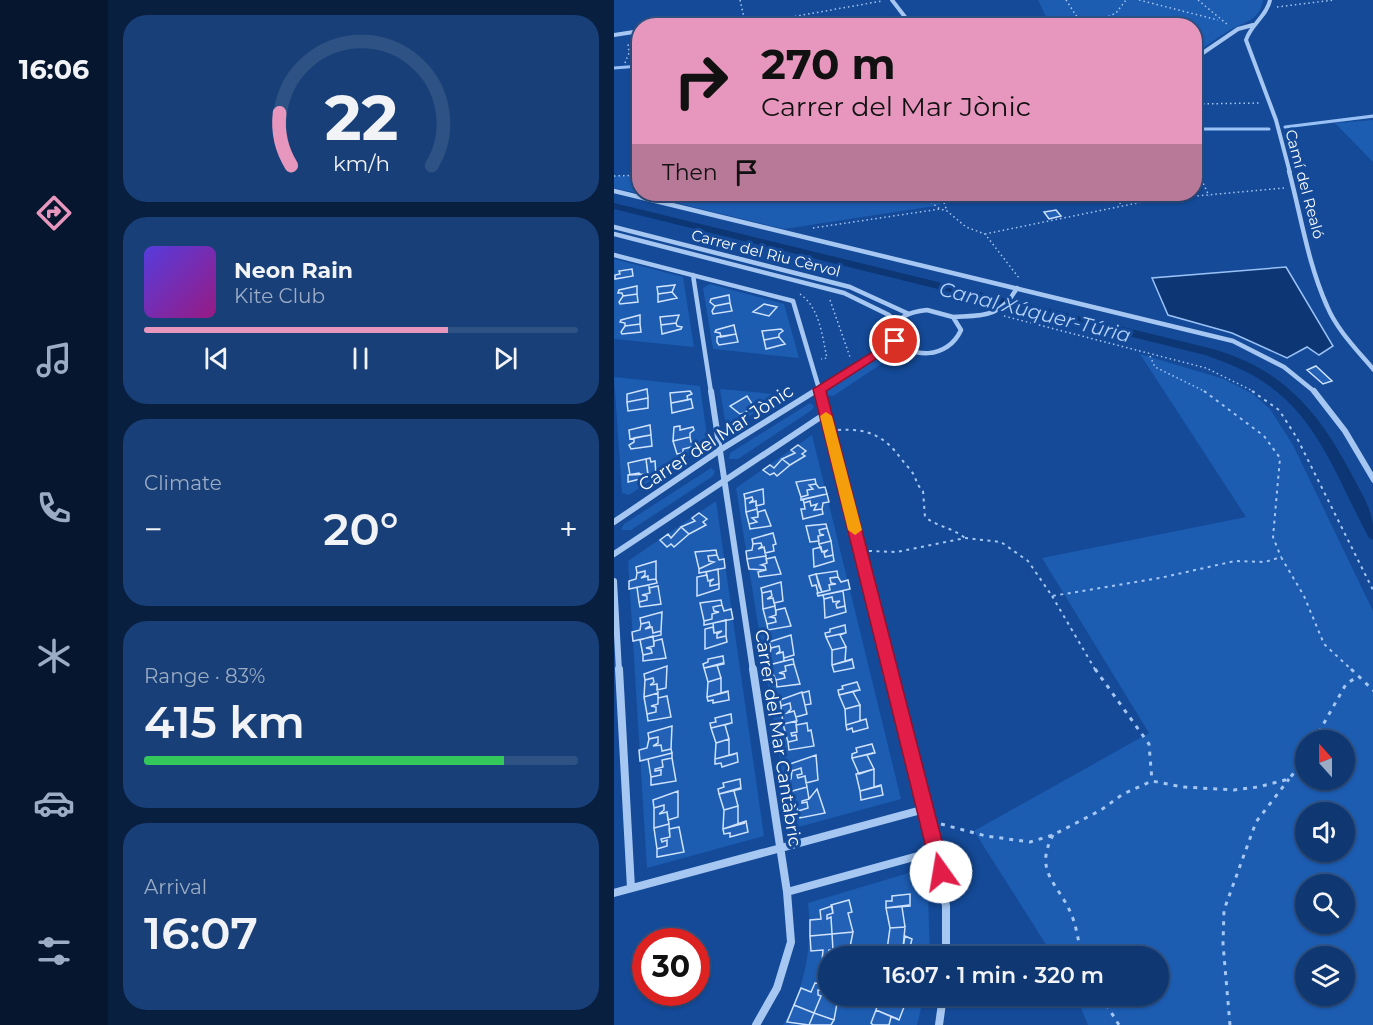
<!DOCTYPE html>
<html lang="en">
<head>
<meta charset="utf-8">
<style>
  :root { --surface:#0f3872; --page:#183f77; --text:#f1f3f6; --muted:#9bacc4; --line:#2f5284; --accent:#e797bd }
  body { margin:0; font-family:Montserrat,sans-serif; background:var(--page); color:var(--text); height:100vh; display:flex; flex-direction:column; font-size:22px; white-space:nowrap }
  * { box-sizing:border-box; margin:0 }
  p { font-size:20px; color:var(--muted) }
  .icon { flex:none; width:33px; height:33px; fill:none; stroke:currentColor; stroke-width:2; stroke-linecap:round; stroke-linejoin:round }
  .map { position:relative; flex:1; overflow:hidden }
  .side { display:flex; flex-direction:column; gap:15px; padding:15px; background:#081f3f; width:506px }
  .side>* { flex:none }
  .hud { position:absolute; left:18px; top:18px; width:570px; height:183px; border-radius:24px; box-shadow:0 2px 4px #0004,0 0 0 2px var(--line); background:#e797bd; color:#111; overflow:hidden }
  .needle { width:39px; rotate:339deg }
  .tools { position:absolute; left:681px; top:730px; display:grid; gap:12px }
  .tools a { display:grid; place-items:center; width:60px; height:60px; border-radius:50%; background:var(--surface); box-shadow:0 2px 4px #0004,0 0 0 2px var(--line); font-size:30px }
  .speed { position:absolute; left:18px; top:928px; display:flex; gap:12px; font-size:30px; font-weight:700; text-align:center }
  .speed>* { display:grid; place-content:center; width:78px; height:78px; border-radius:50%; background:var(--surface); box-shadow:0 2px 4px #0004,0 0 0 2px var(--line); line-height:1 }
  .speed .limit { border:9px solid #d22; background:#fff; color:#111 }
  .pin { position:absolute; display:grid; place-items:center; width:51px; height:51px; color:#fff; margin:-26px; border:3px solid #fff; border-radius:50%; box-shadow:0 2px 6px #0007 }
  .me { position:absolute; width:66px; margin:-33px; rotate:347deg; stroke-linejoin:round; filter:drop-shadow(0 0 4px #0008) }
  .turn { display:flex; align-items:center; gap:21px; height:126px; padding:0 30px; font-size:27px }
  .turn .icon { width:78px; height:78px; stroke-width:2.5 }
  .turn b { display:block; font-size:42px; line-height:51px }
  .then { display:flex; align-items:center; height:57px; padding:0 30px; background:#0003; gap:12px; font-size:22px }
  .big { font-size:45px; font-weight:600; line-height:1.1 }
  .side .widget { flex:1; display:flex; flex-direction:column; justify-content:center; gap:9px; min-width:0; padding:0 21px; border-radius:24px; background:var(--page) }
  .side .dial { align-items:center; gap:0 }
  .dial svg { height:156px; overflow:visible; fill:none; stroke:var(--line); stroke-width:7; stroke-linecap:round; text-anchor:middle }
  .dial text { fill:var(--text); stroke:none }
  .song { display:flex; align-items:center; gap:18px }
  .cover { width:72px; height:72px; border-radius:9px; background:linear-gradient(135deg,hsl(250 70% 55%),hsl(310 70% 35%)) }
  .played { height:6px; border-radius:3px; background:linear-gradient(90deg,var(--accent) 70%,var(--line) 70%) }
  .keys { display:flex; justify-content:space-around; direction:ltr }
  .heat { display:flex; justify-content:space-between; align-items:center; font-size:33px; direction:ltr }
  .charge { height:9px; border-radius:4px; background:linear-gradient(90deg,#34c759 83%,var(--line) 0) }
  .trip { position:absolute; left:204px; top:946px; width:351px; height:60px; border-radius:30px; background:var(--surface); box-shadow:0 2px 4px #0004,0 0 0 2px var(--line); font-weight:600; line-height:60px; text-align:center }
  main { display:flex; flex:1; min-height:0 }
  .dock { display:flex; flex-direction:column; width:108px; justify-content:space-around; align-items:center; background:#06162e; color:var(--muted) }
  .dock .icon { width:42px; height:42px }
  .dock .current { color:var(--accent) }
  .dock b { font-size:27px; color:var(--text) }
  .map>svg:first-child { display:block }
  .green { fill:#1c5cb1; fill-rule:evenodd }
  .water { fill:#0d3674; stroke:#99c1f5; stroke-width:1.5 }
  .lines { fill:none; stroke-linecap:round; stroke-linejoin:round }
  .stream { stroke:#99c1f5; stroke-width:3 }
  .canal { fill:#0d3674; fill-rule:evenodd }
  .building { fill:#2261b6; stroke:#cee2fd; stroke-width:1.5 }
  .path-far2 { stroke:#a6c7f2; stroke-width:1.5; stroke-dasharray:1.5 3; stroke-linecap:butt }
  .path-far1 { stroke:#a6c7f2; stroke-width:2; stroke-dasharray:3 4.5; stroke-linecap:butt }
  .path { stroke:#a6c7f2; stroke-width:3; stroke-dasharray:4 6; stroke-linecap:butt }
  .street-far3 { stroke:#a6c7f2; stroke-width:4 }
  .street-far2 { stroke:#a6c7f2; stroke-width:4.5 }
  .street-far1 { stroke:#a6c7f2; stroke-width:6 }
  .street { stroke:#a6c7f2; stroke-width:8 }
  .route { fill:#e11d48; stroke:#92132f; stroke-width:1.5 }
  .slow { fill:#f59e0b }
  .labels { text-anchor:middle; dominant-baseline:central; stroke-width:6; stroke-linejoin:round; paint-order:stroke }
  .far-street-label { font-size:15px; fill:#fff; stroke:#144a98 }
  .street-label { font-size:18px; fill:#fff; stroke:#144a98 }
  .water-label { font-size:20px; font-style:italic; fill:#b3d1f9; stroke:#144a98 }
</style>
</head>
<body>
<main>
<nav class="dock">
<b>16:06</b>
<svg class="icon current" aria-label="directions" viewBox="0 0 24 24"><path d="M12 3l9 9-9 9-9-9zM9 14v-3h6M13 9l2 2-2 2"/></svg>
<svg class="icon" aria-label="music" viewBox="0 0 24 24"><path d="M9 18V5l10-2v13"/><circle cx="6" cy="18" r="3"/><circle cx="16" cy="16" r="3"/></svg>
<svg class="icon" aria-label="phone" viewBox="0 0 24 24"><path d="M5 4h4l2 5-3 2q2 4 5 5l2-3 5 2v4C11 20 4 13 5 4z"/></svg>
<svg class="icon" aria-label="climate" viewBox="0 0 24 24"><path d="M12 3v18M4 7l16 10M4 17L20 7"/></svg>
<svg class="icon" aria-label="car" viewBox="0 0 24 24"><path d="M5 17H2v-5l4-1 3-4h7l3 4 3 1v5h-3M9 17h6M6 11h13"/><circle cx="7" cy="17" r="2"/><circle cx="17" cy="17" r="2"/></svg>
<svg class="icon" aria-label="filters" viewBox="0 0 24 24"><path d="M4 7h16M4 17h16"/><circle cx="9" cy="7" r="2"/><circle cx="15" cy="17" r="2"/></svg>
</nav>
<section class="side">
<div class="widget dial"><svg viewBox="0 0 100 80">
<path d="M14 69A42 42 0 1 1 86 69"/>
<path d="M14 69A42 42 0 0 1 8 42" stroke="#e797bd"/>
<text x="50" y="56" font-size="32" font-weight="700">22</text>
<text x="50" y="72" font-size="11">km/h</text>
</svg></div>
<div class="widget">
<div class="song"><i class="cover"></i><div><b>Neon Rain</b><p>Kite Club</p></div></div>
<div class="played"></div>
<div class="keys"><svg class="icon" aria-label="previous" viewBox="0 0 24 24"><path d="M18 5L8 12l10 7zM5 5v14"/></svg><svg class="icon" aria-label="pause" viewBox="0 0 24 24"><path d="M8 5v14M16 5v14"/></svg><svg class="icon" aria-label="next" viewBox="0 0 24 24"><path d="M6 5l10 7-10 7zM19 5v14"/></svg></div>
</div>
<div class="widget"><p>Climate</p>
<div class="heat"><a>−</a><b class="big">20°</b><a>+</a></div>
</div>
<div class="widget"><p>Range · 83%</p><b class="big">415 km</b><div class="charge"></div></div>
<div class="widget"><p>Arrival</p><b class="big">16:07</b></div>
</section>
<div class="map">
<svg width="760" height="1025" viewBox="0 0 760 1025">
  <rect width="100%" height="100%" fill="#144a98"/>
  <path class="green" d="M424,0H649C646,20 631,22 616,30C604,37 592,46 581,54L580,26L436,25Z
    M759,120H760L759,162L721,123Z
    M25,175L27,194L0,188V176Z
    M35,194H322L327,205L170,229L34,196Z
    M0,259L69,277L80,347L0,339Z
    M96,284L170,304L185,358L99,349L89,288Z
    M276,348L284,353L219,396L212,395V390Z
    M526,354L610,379L639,394L656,409L679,445L759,611V1025H474L462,996H544V957H440L360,831L535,733L428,558L632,517ZM692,741H730V780H692ZM692,813H730V852H692ZM692,885H730V924H692ZM692,957H730V996H692Z
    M0,377L86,386L94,443L15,495L8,493Z
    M106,389L171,395L116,428L112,427Z
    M196,403L200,406L198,410L124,459H115L116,453Z
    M198,435L287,799L177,829L122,488Z
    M97,468L101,471L99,476L17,530H7L10,524Z
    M102,501L150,836L33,868L14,561Z
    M308,869L314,897L316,957H214V996H310L303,1025H169C191,987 199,947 194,903Z"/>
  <path class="water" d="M672,267L719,346L705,355L693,347L673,358L618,333L554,315L538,278Z"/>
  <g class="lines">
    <path class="stream" d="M0,68L26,66
      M671,127L760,116
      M580,129H655"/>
    <path class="canal" d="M0,203L595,348C667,367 705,411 738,475C751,500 760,511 760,540L755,538C726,485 706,421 654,385C635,371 613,363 591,355L0,209Z"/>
  </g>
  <path class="building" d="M442,210L447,216L435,219L430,212Z
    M18,269L19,276L1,279V275L6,274L5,271Z
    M61,285L58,292L44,294L43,287Z
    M23,286V294L9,296L8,293H4L5,290Z
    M58,292L63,298L44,302V294Z
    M23,294L24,302L6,304L5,302L9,296Z
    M115,295L116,303L101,306L96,302L97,299Z
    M116,303L118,311L99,314L98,311L101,306Z
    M150,304L163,307L155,316L139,312Z
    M26,315V324L11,326V323L6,322L7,320Z
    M65,315L62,323L47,325L46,317Z
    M62,323L63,326L68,327L67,329L48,334L47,325Z
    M26,324L27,332L8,334L7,332L11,326Z
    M120,325L122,334L107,337L106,333L101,332L102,330Z
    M167,329L169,331L165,334V337L150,340L148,331Z
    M122,334L124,342L105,345L103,342V337Z
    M165,337L171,344L152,349L150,340Z
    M702,366L718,381L709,384L693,370Z
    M33,389L34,398L13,402V394Z
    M76,391L78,394L73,396L74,400L57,403L56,393Z
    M133,396L140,407L130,413L126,414L116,406Z
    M34,398V408L14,411L13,402Z
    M77,399L79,408L58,413L57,403Z
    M36,425L37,435L16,439L15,430Z
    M66,426V430L79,427L80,430L76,433V437L59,441L60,427Z
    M37,435L38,446L17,449L15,445L20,442V438Z
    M76,437L77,442L82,443L81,446L69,449V453L63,454L59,441Z
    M184,445L192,451L188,454L191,456L176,465L168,459L181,453L177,450Z
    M36,458L37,462L41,461L42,475L34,476L32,459Z
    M32,459L34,474L16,475L14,463Z
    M168,459L176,465L163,476L160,473L156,475L149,470L156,465L160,468Z
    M25,473L30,478L14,482V475Z
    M201,479L202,484L195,485L199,489L193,490L194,495L187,497L182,482Z
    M202,484L205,488L211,487L213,494L187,500V497L194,495L193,490L199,489L195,485Z
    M149,489L150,504L142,506V501L135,503L139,500L138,497L131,499L130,494Z
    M213,494L215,502L209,503L208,509L200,510L203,504L197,506L196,501L190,503L189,499Z
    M138,497L139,500L135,503L142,501L143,509L132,512L131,499Z
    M196,501L197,506L203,504L200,510L208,509L209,514L189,519L187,509H191L190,503Z
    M143,509L144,517L138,518L143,522L135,524L132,512Z
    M151,510L157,526L136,529L135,524L143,522L138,518L144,517V512Z
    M85,513L93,519L89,522L92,525L75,534L67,527L81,521L78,518Z
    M212,524L213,528L205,530L206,534L210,535L204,536L205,541L196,542L192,526Z
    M67,527L75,534L60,547L57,544L53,547L46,540L54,534L57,538Z
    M213,528L217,541L205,544L204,536L210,535L206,534L205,530Z
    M159,533L162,544L159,545L160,551L151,553L150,547L144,549L148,546L147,543L139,544L138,539Z
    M217,541L219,555L211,557L210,553L214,550L208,552L205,544Z
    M147,543L148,546L144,549L150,547L152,556L133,559L132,551L138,550L139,544Z
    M207,547L208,552L214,550L210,553L211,557L219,555L220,561L200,567L199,549Z
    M102,550L103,555L94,556L95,561L100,562L85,569L81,552Z
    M103,555L105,560L110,559L111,568L85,573V569L100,562L95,561L94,556Z
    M152,556L153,563L147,565L151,566L152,570L135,569L133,559Z
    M161,557L167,574L145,577L144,572L152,570L151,566L147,565L153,563L152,559Z
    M42,561V579L34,580V576L27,578L31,575V571L23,573L22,567Z
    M104,569L105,584L96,586V582L100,579L94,581L92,572Z
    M31,571V575L27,578L34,576V580L42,579L43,583L15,589V581L22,579L23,573Z
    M223,571L224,577L216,578L217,583L222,584L215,585L216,590L208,592L202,574Z
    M202,574L205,586L208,592L204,593L202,585L198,586L195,576Z
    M93,575L94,581L100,579L96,582V586L105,584V589L83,596V577Z
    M224,577L227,582L234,580L236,589L204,596L203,593L216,590L215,585L222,584L217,583L216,578Z
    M167,582L169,601L160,603L159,598L153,599L158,596L157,591L148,593L147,588Z
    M35,585L36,593L28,595L33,596V600L25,602L23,587Z
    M44,586L47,604L26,607L25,602L33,600V596L28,595L36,593L35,588Z
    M157,591L158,596L153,599L159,598L161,606L149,609L148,593Z
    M229,591L231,606L223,608L222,604L226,601L219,602L218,597L210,599L209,595Z
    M218,597L219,602L226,601L222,604L223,608L231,606L232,612L211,618L210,599Z
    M107,600L108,605L99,607L100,611L105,612L98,614V619L90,621L86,603Z
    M108,605L110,611L117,609L119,619L90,625V621L98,619V614L105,612L100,611L99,607Z
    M161,606L162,615L156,617L161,618L162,622L153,624L149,609Z
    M171,608L177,626L154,630L153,624L162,622L161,618L156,617L162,615V610Z
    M48,612L47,631L39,633L38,627L31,629L36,626L35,622L27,624L26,618Z
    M112,620V636L103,638V634L108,631L100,633L99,623Z
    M35,622L36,626L31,629L38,627L39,633L47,631V635L19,641L18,632L26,630L27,624Z
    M231,625L232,633L212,637L211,633L216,632V629Z
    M99,627L100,633L108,631L103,634V638L112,636L113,642L91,649V629Z
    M231,633L226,635L232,647L218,650L212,637Z
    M177,635L180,655L170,658L169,652L162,654L166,651L165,646L157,648L155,642Z
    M39,636L40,646L32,648L37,649L38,653L29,655L26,640Z
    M48,639L52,658L29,661V655L38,653L37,649L32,648L40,646V641Z
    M165,646L166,651L162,654L169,652L170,661L151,666L149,656L156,654L157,648Z
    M232,647L231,661L237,660L218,665V650Z
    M109,656L110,664L90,668L89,664L94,662V659Z
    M179,659L180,664L171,666L172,671L165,673L170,674L171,678L162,680L159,674L152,676L151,666Z
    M238,659L240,668L220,672L218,665Z
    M109,663L103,665L107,678L94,682L90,668Z
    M180,664L186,684L163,687L162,680L171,678L170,674L165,673L172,671L171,666Z
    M53,666L52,688L43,690V684L36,685L40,682L39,678L31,680L30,674Z
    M39,678L40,682L36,685L43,684L44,693L30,697L31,680Z
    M107,678V693L113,692L93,697L94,682Z
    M243,682L246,690L225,695L224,690L229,689L228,686Z
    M244,690L239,692L246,705L231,709L225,695Z
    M114,691L115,700L99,703V700L94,701L93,697Z
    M195,691L197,704L191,705L188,693Z
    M188,692L193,714L182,717L180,711L173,713L177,709L176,703L167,706L166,700Z
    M44,693V704L37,706L42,707V712L33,714L30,697Z
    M53,696L57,717L34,721L33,714L42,712V707L37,706L44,704V698Z
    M176,703L177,709L173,713L180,711L183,721L169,724L167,706Z
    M246,705V721L232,725L231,709Z
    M117,714L118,723L97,728L96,723L102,722L101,718Z
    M252,719L254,728L239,732L238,728L233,730L232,725Z
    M182,721L183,732L177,733L178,736L182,735L183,740L174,742L169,724Z
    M117,723L111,725L115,739L102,743L97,728Z
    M193,723L194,731L197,730L200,746L175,750L174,742L183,740L182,735L178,736L177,733L183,732L182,725Z
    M58,726L57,749L48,751L47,745L39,746L44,743V737L35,739L34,733Z
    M44,737V743L39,746L47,745L48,751L57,749L58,753L26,761L25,750L33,748L35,739Z
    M115,739V755L121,754L101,759L102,743Z
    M258,744L261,753L238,758V754L243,752L242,748Z
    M58,753V758L48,760L49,767L41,769V771L47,770V775L37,777L34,759Z
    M123,753L124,762L108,767L107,763L101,764V759Z
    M259,753L253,755L260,769L245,774L238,758Z
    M202,755L204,780L192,783L191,776L184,778L183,775L188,774L187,768L178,771L176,764Z
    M58,758L62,781L37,785V777L47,775V770L41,771V769L49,767L48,760Z
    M187,768L188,774L183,775L184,778L191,776L193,787L171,793L170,781L177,779L178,771Z
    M260,769V787L266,786L246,791L242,774Z
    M126,779L127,789L105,794L104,789L110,787L109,783Z
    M267,785L269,795L247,800L246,791Z
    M193,787L195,799L188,801V803L193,802L194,808L184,811L181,803L174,805L171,793Z
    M126,788L120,791L124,806L110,810L105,794Z
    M203,789L211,813L186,818L184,811L194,808L193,802L188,803V801L195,799Z
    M64,791V817L54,820L53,812L45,814L50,810V805L40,808L39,800Z
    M50,805V810L45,814L53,812L55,824L40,828V808Z
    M124,806V824L131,823L109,829L110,810Z
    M132,821L134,832L116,837V833L110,834L109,829Z
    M55,824L56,837L47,839L48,842L53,840V846L43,849L40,828Z
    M65,827L70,852L43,857V849L53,846V840L48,842L47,839L56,837L55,829Z
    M296,894V906L272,908V901H278V896Z
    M235,900L238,912L234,913L239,932L218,934L217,917L213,919V915L219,913L217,905Z
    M295,905L288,907L291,927L276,928L272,908Z
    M218,906L219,913L213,915V919L217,917L218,934L196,936V920L207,919L206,910Z
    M291,927L289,948H296L273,950L276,928Z
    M239,932L235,952L240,953V957L214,955L215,950H219L218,934Z
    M218,934L219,950H215L214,955L221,957H214V961H208L209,950L197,951L196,936Z
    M291,936L298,939L296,947L289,948Z
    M297,947L298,957H273V950Z
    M213,982L214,996H228L224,998L220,1020L200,1013L207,996L204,995V990L211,991Z
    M201,983L212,984L211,991L204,990V995L207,996L200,1013L180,1005L187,988L197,992Z
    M272,1000L290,1007L285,1020L262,1010L264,1003L270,1005Z
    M180,1005L200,1013L195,1025L173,1022Z
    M262,1010L284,1019L277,1017L275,1025H259L257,1023Z
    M200,1013L220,1020L217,1025H195Z"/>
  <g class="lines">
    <path class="path-far2" d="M126,0L132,26
      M452,0L469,26
      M525,0L604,20
      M584,0L614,25
      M663,7L720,0
      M132,25L268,1
      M474,26L502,13L512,0
      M11,63L15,53L14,43
      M580,104L647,103
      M580,163L595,196
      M0,176L26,175
      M306,194L326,209
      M327,194L333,211
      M503,194L507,206
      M199,228L326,209L333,211L352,227L371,234L405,278
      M371,234L538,200L670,188
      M186,294C206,308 208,336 213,358L207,359
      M216,300L236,357
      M390,316L592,368L641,392
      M536,356L541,367L592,392"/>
    <path class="path-far1" d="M590,391L650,436L666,458L659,537L667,557
      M638,391L665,410L683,438L760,592
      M224,430C254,428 271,436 288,460C292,465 297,470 300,475C303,482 303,485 309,491L311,517C324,527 339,528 351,538
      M255,551L283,552L351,538L387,542L414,561L438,596L546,578L621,561L651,562L667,557L690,596L710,644L739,671
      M438,596L482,671"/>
    <path class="path" d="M481,669L535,744L538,781
      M737,669L760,691
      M700,741L732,684L743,677
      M327,824L372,836L416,842L439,835L487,810L509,794L538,781L569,787L620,790L644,787L675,779L692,758
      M439,835C419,873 445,883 458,916C463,929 465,943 467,957
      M487,996L505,1025
      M616,1025L609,944L610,910L642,822L675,779"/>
    <path class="street-far3" d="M278,0L298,26
      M656,0C653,16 637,24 632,40L662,120L676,173
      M0,35L26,31
      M580,59L624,29L639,25"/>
    <path class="street-far2" d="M675,171C687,216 694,264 713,306C723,330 743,350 760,370
      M0,191L619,341L670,367L701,392
      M0,227L236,287L295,314
      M0,234L230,293L275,315L282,322
      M0,255L179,301L206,392
      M79,275L97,392
      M313,310L339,317L347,330C334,359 296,361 278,335C281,316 296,312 313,310Z
      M339,317C370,315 386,318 403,288
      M199,392L281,341"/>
    <path class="street-far1" d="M97,391L139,671
      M205,391L276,671
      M700,391L731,431L760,480
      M0,522L106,450L201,391
      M0,554L211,414
      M0,581L5,671"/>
    <path class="street" d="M5,669L17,888
      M139,669L173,892L177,942L163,988L142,1025
      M276,669L322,851L332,906V957
      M173,892L322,851
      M0,893L311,809
      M325,1025L329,996"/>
  </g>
  <path class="route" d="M281,338L286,341L285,344L212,391L336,872L333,878L327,881L320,878L318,872L199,389Z"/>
  <path class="slow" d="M212,412L218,416L248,530L241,535L234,530L206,416Z"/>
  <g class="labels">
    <g class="far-street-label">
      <text transform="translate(691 184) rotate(75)">Camí del Realó</text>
      <text transform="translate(152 253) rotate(14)">Carrer del Riu Cèrvol</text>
    </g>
    <g class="street-label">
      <text transform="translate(102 438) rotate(-33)">Carrer del Mar Jònic</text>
      <text transform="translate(164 738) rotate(81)">Carrer del Mar Cantàbric</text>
    </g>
    <g class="water-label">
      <text transform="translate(421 312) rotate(14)">Canal Xúquer-Túria</text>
    </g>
  </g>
</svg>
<div class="tools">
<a><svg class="needle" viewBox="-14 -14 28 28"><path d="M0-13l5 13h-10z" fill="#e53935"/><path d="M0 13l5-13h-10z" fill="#9bacc4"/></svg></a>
<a><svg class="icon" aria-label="sound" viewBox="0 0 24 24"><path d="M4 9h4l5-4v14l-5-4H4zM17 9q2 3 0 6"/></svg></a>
<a><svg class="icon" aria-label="search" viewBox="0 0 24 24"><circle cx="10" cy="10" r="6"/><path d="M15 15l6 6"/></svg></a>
<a><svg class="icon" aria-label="layers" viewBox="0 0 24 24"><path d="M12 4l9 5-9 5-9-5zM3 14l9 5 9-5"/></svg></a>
</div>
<div class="speed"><div class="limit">30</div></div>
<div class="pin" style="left:281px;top:341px;background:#d93025"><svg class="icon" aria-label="arrive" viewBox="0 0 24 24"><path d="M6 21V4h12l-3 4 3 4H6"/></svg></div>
<svg class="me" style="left:327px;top:872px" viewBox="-20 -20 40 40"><circle r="19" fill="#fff"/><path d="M0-13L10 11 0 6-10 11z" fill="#e11d48"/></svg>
<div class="trip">16:07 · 1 min · 320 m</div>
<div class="hud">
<div class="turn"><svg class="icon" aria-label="right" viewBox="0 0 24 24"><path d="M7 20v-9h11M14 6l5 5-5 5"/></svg><div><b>270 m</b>Carrer del Mar Jònic</div></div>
<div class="then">Then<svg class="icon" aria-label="arrive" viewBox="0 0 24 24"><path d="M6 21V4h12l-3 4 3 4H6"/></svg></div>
</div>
</div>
</main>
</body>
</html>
